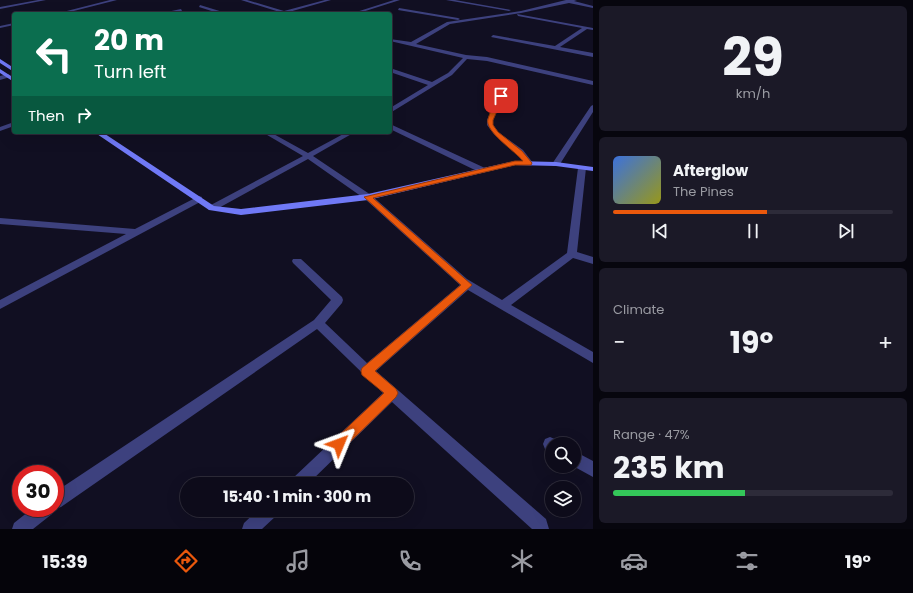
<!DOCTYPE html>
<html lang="en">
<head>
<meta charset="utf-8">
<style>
  :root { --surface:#0d0b1a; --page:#1b1927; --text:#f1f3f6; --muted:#9a9ba2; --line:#2d2b39; --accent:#ea580c }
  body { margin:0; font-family:Poppins,sans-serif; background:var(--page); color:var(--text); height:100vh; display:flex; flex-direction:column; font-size:15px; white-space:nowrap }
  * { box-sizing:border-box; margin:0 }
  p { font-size:13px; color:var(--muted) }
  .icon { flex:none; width:22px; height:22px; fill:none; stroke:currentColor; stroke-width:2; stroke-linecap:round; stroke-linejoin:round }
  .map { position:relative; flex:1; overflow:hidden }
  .drawer { display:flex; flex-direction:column; gap:6px; padding:6px; background:#07060e; width:320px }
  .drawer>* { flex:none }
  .hud { position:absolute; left:12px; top:12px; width:380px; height:122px; border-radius:4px; box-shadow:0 4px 16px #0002,0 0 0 1px var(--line); background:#0b6e4f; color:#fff; overflow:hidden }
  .buttons { position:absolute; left:545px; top:437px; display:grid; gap:8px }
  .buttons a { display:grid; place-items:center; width:36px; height:36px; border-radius:50%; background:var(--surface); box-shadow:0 4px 16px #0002,0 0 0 1px var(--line); font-size:20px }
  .speed { position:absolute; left:12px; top:465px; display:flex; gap:8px; font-size:20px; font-weight:700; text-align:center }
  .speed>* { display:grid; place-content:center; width:52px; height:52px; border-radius:50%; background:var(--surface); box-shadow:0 4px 16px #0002,0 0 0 1px var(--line); line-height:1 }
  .speed .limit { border:6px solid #d22; background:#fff; color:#111 }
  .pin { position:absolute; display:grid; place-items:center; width:34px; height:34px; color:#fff; margin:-17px; border-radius:8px; box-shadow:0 2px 6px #0006 }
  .me { position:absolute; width:44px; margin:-22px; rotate:46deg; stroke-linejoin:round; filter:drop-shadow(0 0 3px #0008) }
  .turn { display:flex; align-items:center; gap:14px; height:84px; padding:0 16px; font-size:18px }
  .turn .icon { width:52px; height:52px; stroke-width:2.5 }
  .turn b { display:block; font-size:28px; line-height:34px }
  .then { display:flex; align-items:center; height:38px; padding:0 16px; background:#0003; gap:8px; font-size:15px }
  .big { font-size:30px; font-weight:700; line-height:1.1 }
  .drawer .card { flex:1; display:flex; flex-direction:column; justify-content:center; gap:6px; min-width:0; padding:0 14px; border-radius:6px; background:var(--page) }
  .drawer .dial { align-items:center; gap:0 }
  .dial b { font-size:52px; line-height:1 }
  .song { display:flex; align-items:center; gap:12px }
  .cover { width:48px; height:48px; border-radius:6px; background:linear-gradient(135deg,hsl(220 70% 55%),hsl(60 70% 35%)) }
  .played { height:4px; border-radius:2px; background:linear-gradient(90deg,var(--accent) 55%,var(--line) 55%) }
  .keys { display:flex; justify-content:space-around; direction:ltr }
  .heat { display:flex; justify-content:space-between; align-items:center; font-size:22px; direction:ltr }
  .charge { height:6px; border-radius:3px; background:linear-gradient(90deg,#34c759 47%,var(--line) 0) }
  .trip { position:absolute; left:180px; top:477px; width:234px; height:40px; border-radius:20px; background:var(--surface); box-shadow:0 4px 16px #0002,0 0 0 1px var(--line); font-weight:700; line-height:40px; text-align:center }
  .tab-bar { display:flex; height:64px; justify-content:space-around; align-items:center; background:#05040a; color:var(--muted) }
  .tab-bar .icon { width:28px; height:28px }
  .tab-bar .active { color:var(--accent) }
  .tab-bar b { font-size:18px; color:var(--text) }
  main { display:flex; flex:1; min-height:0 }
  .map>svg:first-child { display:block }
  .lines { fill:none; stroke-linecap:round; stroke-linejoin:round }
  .lane { fill:#3d417e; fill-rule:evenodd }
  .street { fill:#3d417e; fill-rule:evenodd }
  .secondary { fill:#7079f6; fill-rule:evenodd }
  .route { fill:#ea580c; stroke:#983908 }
</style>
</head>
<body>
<main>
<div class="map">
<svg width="593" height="529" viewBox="0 0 593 529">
  <rect width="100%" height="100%" fill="#110f22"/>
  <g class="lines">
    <path class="lane" d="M499,95L504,96L493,120V125L498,132L523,150L533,163L532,165H526L517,154L494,134L487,125V120Z"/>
    <path class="street" d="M38,0H46L0,9V7Z
      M110,0H117L62,14H55Z
      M241,0H247L284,11L325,0H331L289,12L292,14H286Z
      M394,0H400L356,14H350Z
      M446,0H455L511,10L509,11Z
      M566,0H577L574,1L593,6V8L569,3L521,13L450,24L416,44L466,55L487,57L593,81V85L487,61L467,59L452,75L390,113V108L428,85L390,72V68L432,82L448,73L463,58L390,41V39L411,42L447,22L521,11Z
      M200,5L226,13L227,14H221L199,7Z
      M399,8L458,18L460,19L458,20L398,10Z
      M181,9L182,11L160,14L162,13Z
      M517,14L593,28V30L587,29L560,47L593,53V57L491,37L493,35L555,46L582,28L518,16Z
      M14,23V25L0,28V26Z
      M8,74L11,76L10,77L0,80V76Z
      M593,105V112L560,164L559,166H553L552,164L591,106Z
      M14,122V126L0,131V127Z
      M390,124L485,168L486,170L485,172H479L390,129Z
      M262,132H270L308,153L347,132H355L313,156L371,195L467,279L502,300L567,253L578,168L579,166H585L586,168L577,252L593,257V264L573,258L511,305L593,352V363L468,290L376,371L546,519L549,529H532L392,402L308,484H289L292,479L383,393L317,329L61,507L55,509L54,508L52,514L33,529H12L14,523L33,508H55V492L314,320L331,300L293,263L292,261L293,259H301L342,297L343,300L342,303L325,323L367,363L460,285L365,199L308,159L215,210H209L208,208L209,206L303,156Z
      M199,196L202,197V201L0,309V300L126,234L0,224V218L135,229Z
      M550,437L557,440L559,444H552V452L545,449L543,444L545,439Z
      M574,451L593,461V477L573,466Z
      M258,510H278L276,516L262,529H242L244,523Z"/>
    <path class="secondary" d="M0,59L14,68V72L0,63Z
      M0,69L14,78V82L0,73Z
      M94,132H102L214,206L241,209L368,194L515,161L556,162L593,167V171L556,166L515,165L368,200L241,215L209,210Z"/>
  </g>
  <path class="route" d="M501,94L504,96L493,120V125L498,132L522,151L532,163L531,165H515L373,198L472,285L375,371L396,389L398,393L396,397L344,448L339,450L335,448L333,444L335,439L384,393L362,375L361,371L362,368L461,285L364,197L515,161H523C515,151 484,131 488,119C490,111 495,103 498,96Z"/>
</svg>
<div class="buttons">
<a><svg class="icon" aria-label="search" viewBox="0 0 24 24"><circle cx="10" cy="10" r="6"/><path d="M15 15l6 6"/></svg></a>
<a><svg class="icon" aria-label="layers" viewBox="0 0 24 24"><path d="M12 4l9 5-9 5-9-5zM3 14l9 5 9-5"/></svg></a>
</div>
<div class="speed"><div class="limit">30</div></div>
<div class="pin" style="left:501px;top:96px;background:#d93025"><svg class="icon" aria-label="arrive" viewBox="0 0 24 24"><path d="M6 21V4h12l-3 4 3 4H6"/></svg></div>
<svg class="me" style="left:339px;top:444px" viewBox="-20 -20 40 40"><path d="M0-17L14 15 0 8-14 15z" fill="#ea580c" stroke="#fff" stroke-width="4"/></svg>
<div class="trip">15:40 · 1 min · 300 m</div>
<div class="hud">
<div class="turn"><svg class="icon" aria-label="left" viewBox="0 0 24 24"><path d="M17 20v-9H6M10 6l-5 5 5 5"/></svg><div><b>20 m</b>Turn left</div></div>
<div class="then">Then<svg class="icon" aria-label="right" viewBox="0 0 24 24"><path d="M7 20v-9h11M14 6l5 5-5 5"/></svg></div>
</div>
</div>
<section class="drawer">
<div class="card dial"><b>29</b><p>km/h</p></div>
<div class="card">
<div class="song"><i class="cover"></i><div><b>Afterglow</b><p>The Pines</p></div></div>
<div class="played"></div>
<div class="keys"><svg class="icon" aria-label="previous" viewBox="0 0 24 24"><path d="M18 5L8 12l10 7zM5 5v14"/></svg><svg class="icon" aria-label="pause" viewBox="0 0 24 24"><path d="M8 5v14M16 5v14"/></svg><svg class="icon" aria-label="next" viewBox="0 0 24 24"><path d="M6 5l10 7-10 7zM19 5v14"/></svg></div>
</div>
<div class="card"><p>Climate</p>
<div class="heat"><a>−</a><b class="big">19°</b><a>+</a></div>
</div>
<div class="card"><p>Range · 47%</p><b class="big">235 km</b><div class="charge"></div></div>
</section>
</main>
<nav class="tab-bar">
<b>15:39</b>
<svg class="icon active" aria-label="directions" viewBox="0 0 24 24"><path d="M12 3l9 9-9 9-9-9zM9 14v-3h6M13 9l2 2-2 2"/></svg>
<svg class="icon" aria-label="music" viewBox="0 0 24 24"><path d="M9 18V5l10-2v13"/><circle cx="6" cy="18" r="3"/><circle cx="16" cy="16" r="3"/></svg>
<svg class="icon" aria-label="phone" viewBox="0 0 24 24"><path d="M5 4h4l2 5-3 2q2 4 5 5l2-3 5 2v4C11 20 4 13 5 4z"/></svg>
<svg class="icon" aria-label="climate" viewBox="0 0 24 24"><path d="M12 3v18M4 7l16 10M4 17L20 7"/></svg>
<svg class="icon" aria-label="car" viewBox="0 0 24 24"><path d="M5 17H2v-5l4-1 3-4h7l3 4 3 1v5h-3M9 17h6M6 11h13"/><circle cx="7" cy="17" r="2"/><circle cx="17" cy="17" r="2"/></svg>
<svg class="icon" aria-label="filters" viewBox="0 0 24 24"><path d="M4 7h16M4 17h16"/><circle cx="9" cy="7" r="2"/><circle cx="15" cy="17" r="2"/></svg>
<b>19°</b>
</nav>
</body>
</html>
